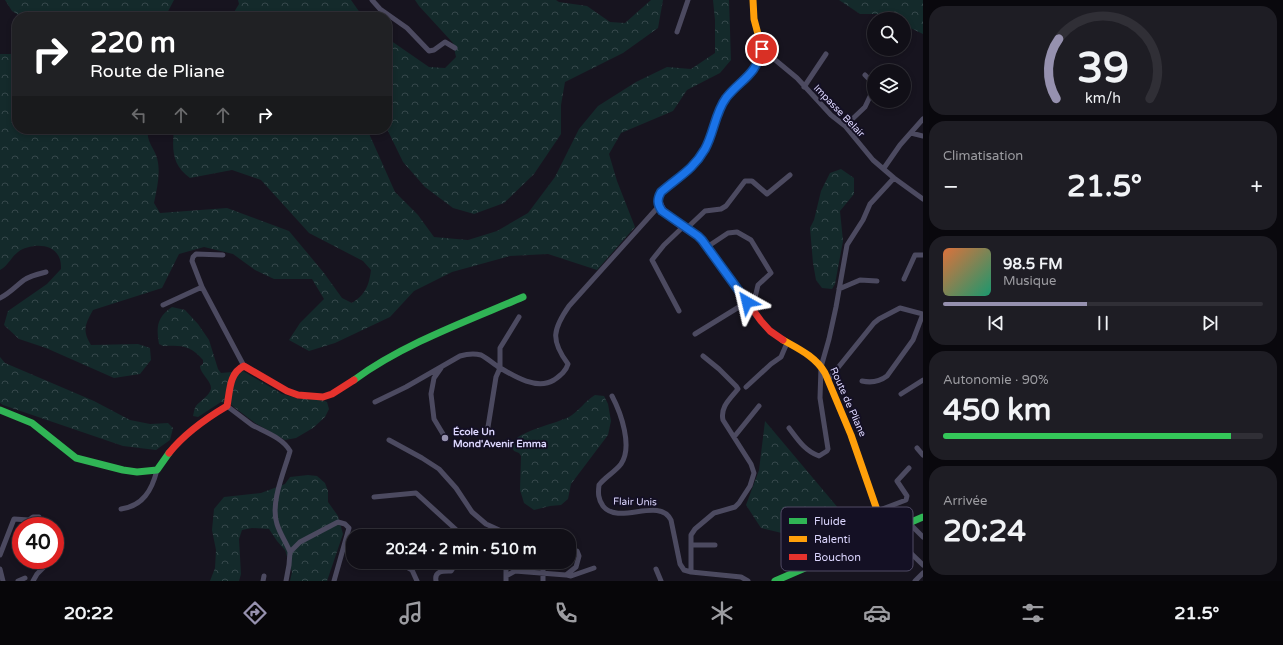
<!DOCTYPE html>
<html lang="fr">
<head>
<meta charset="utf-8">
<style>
  :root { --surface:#110f17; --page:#1e1d24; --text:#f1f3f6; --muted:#9c9ca1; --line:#302f36; --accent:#9691af }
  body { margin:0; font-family:"Varela Round",sans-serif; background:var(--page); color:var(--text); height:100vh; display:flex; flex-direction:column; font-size:15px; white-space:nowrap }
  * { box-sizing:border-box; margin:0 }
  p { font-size:13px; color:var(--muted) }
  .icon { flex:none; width:22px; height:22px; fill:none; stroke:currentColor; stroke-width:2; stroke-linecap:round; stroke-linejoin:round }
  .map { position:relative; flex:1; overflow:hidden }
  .side { display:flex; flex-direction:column; gap:6px; padding:6px; background:#09080d; width:360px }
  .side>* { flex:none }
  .banner { position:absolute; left:12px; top:12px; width:380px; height:122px; border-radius:16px; box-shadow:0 2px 6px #0003,0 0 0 1px var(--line); background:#202124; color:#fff; overflow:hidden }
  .tools { position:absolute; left:867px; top:12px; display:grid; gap:8px }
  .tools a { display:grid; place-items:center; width:44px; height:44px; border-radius:50%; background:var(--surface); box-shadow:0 2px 6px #0003,0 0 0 1px var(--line); font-size:20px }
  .speed { position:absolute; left:12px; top:517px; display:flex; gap:8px; font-size:20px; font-weight:700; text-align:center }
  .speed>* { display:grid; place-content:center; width:52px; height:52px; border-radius:50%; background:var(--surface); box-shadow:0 2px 6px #0003,0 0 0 1px var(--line); line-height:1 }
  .speed .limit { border:6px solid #d22; background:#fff; color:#111 }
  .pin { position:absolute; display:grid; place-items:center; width:34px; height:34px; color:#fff; margin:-17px; border:2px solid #fff; border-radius:50%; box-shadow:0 1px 4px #0007 }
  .me { position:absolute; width:44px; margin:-22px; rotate:323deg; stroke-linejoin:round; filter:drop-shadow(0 0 3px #0008) }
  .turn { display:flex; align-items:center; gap:14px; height:84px; padding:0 12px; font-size:18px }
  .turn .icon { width:52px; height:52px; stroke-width:2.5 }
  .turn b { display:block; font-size:28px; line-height:34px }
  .lanes { display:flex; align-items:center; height:38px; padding:0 12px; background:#0003; justify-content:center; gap:20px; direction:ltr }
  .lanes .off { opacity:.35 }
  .big { font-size:30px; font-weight:800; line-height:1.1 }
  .side .tile { flex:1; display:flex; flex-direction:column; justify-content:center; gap:6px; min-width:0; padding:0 14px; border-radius:16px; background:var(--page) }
  .side .dial { align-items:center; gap:0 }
  .dial svg { height:104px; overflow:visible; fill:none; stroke:var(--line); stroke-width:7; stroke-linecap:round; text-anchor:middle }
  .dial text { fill:var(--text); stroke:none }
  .song { display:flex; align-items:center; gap:12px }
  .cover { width:48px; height:48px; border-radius:6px; background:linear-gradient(135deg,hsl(20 70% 55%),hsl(160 70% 35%)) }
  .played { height:4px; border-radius:2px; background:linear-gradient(90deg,var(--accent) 45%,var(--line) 45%) }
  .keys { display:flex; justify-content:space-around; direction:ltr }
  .heat { display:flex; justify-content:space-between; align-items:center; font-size:22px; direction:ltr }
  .charge { height:6px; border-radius:3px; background:linear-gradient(90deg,#34c759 90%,var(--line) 0) }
  .trip { position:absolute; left:346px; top:529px; width:230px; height:40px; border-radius:16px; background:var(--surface); box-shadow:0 2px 6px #0003,0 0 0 1px var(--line); font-weight:800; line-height:40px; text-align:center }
  .dock { display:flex; height:64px; justify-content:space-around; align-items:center; background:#070609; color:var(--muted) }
  .dock .icon { width:28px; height:28px }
  .dock .active { color:var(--accent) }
  .dock b { font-size:18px; color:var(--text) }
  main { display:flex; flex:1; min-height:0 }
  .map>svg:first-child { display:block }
  .forest { fill:url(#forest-crowns) }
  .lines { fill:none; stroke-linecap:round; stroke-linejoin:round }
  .street { stroke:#4c4a60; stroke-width:5 }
  .fast { stroke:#30b455; stroke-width:7 }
  .slow { stroke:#ff9f0a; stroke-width:7 }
  .jam { stroke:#e5322d; stroke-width:7 }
  .route-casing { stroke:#114b97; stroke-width:10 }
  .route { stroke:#1a73e8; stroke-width:7 }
  .poi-dot { fill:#9691af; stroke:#141024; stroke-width:1.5 }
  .labels { text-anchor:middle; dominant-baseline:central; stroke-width:4; stroke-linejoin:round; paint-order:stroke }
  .street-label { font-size:10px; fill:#dbd5fd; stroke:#141024 }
  .poi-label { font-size:10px; font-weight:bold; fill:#dbd5fd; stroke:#141024; text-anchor:start }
  .key { fill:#141024; stroke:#504b65; stroke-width:1 }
  .key-label { font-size:11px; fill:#dbd5fd }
</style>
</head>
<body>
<main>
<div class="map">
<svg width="923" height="581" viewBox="0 0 923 581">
  <defs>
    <pattern id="forest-crowns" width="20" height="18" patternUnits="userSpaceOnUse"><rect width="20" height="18" fill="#142a2b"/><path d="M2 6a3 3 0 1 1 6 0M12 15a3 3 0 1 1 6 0" fill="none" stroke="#36484b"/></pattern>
  </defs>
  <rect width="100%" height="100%" fill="#17141f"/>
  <path class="forest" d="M5,0H174L165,17H22L12,11Z
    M238,0H351L363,17H231L239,4Z
    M415,0H556L559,2L587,6L610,22L625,23L651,0H663L658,28L623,53L565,82L561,105V134L534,174L504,203L474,214L453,208L425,187L403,162L387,129V38L429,67L445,68L456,57L453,43L419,6Z
    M713,0H729L731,60L720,73L687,90L673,111L621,133L609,154L617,181L635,227L597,270L548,254L510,256L452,272L414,291L390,317L335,343L309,351L289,340L300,323L324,299L312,279H274L255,270L233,254L204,247L179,254L162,288L93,310C85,325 82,330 91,345L138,344L150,348L151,360L140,374L114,378L46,348L19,339L4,325L8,311L47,284L61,269C61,265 61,261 59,257C52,242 29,244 18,252C11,257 8,266 0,270V54H17V129H148C146,142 154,147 157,158C161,173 157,188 154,203L160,213L227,208L289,231L324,273L342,298L352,303C366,294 369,285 371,270L363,261L309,233L261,180L232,170L190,178C172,165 172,150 174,129H367L395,192L418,215L434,237L468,240L497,231L528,213L555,177L579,129L598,106L636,82L667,67L691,69L715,53V20Z
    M839,0H923V34L904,25V19H890L878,14H860Z
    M841,169L854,178V194L840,211L843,241L835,284L832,289L822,288L816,280L813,263L810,228L814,220L821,191L830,173Z
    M172,307L185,310L198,324L209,340L218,369L221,373L243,371L282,394L300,399H321L327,402L329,409L325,417L313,428L296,438L285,440L255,423L230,404L221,402L198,417L193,416C194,412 194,409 196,406C200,401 209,396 211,389C212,381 200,374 200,366L203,364V360C190,345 182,345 163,346L159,344C156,327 157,317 172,307Z
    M0,357L5,363L94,401L130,420L150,424L168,423L173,428L170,440L156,450L123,446L3,405L0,403Z
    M595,395L604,396L608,404L611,421L608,435L571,484L568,499L561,505L550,506L534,510L524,503L520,490L521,456L519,453L514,451L512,447C513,445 513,443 514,441C521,431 557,423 569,417C577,413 586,400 595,395Z
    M765,421L839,509L804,534L790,535L761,528L746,505L759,470Z
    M308,475L317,476L325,483L328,491V502L338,516L343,534L327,581H290L292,572L285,550L277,541L269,529L252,528L242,530L239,539L241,574L239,581H210L215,568L216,550L212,530L214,509L224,497L261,493L285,484L290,477Z"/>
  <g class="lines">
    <path class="street" d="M372,0L380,9L407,28L429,51L434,50L445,42L455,48
      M677,32L688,0
      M762,49L797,78L831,115L845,126L873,160L894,178L923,199
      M865,75L874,84
      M804,87L826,54
      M845,126L865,107L874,88
      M911,133L923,136
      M884,168L900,145L923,119
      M687,228L705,211L721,209L726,206L745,181H752L767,194L790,175
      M707,247L728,233L737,232L751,240L771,273L758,285L752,310
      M223,255L196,254L193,257L192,261L202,287L244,366
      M904,279L915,255H923
      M839,289L860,280L877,281
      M0,298C9,294 16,286 24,280C30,276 38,274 46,272
      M163,305L202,287
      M679,311L652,260L664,245L684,226
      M695,334L747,302
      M441,368L434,378L431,394L434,419L446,439
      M828,380L874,323L879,319L900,308L923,314
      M862,381C871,383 879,382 887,376L913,340L923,314
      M746,387L771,364L781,357L787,343
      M901,394L923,380
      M612,396C621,413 633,447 621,464C615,472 605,477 599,485C598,493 598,499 603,506C619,526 659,496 671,520L680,564L684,570L691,572L741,577L748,581
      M375,402L406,387L460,356C467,354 473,353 481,355C487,358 491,362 497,366C512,375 536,391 554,380C561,375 566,371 568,364C550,340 553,329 569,306L659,206
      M227,406C235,412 244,419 252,425C265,432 283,438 290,451C284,472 270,503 277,524C280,534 286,542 290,552
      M488,427L496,377L500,368V348L519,317
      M789,428C798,440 805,451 819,456L827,451L828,449L820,398L821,367L829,339L836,307L847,245L863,220L870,204L894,178
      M734,437L759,406
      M389,440L422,458L439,469L456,488L472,512L486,524L512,536
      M917,448L923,455
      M374,497L416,493L463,536
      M121,509C143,506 152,490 157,470
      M877,511L906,500L907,496L897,481L909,468
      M909,523L923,537
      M889,532L923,565
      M691,545H715
      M55,552L57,546
      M0,555L14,519L29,520L33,517H39
      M398,562L412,570L417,581
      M504,562L506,566V576
      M0,569L3,581
      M656,569L661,581
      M691,572V535L695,529L714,513L735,507L739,503L750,486L754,473L751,464L723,420C720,407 730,399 738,389L736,386L719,369L703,356
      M567,575L571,576L594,568
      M18,581L25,578
      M33,581L37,574L51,560
      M263,581L264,576
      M286,581L289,565L290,552L300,542L338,522L345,524L349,528L334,581
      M436,581C434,570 444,571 451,571L453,568L452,566
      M506,581V576L515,571L566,575L576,567L579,556L577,551
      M543,581V562
      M915,581L923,573"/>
    <path class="fast" d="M354,380C403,344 467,321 523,297
      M0,410L32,423L76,458L123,470L137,472L157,470L169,453
      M775,581L923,517"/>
    <path class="slow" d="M679,178L693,166L705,149L720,108L727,97L755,68L760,60L762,49L754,19L753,0
      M783,340C799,349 816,357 825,373L851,435L885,533"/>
    <path class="jam" d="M679,178C674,182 666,186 662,191C647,211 691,230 702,240L761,321L770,331L783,340
      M169,453C185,433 205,419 227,406C230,391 229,373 244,366L287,391L298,395L323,397L332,394L354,380"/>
  </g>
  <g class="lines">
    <g class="route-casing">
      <path id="route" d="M747,302L702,240L698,236L662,211C657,204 657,199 661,192C678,177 693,170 705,149C714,133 715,113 726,98C741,79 756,76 762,49"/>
    </g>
    <use href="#route" class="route"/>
  </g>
  <circle class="poi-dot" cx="445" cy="438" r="4"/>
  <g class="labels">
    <g class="street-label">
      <text transform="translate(839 111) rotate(46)">Impasse Belair</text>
      <text transform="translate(848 402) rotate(66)">Route de Pliane</text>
      <text transform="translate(635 502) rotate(1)">Flair Unis</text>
    </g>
    <g class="poi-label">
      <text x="453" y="432">École Un<tspan x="453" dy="12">Mond'Avenir Emma</tspan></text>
    </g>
  </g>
  <rect x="781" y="507" width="132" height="64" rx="6" class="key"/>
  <rect x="789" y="518" width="18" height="6" fill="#30b455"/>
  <rect x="789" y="536" width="18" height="6" fill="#ff9f0a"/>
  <rect x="789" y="554" width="18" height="6" fill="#e5322d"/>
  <g class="key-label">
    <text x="814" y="525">Fluide</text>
    <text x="814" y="543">Ralenti</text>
    <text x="814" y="561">Bouchon</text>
  </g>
</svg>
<div class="tools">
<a><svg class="icon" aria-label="search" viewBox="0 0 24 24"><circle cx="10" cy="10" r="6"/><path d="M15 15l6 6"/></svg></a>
<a><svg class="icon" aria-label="layers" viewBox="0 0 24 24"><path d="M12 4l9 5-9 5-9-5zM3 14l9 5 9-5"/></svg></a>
</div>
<div class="speed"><div class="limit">40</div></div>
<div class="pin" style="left:762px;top:49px;background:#d93025"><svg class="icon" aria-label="arrive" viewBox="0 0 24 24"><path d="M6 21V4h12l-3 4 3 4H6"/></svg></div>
<svg class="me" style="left:747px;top:302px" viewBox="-20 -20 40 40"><path d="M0-17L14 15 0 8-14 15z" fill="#1a73e8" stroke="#fff" stroke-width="4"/></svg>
<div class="trip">20:24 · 2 min · 510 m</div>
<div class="banner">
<div class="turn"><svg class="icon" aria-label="right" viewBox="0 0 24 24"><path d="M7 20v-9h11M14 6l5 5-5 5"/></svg><div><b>220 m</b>Route de Pliane</div></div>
<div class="lanes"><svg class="icon off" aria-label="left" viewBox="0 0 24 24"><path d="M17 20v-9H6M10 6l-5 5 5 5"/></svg><svg class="icon off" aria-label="ahead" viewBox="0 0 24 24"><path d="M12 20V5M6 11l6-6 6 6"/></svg><svg class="icon off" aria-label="ahead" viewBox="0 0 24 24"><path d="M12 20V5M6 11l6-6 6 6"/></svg><svg class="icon" aria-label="right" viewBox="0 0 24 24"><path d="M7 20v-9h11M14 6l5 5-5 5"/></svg></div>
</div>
</div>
<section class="side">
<div class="tile dial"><svg viewBox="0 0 100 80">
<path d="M14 69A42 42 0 1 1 86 69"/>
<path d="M14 69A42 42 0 0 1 16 23" stroke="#9691af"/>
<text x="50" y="56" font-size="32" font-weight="700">39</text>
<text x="50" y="72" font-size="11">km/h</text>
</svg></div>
<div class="tile"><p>Climatisation</p>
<div class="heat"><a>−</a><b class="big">21.5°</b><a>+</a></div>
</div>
<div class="tile">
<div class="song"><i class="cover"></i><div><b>98.5 FM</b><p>Musique</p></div></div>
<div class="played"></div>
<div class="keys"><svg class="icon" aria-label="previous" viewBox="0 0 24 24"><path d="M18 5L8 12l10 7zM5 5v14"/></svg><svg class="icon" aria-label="pause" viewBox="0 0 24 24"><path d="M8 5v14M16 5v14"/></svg><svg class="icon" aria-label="next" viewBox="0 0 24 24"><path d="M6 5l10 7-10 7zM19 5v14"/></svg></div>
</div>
<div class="tile"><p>Autonomie · 90%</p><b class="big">450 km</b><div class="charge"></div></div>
<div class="tile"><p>Arrivée</p><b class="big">20:24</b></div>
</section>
</main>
<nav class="dock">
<b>20:22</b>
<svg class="icon active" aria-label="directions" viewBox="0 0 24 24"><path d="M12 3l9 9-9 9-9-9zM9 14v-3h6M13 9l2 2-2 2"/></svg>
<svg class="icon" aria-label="music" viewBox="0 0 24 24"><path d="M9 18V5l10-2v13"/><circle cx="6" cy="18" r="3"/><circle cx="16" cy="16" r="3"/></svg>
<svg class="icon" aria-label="phone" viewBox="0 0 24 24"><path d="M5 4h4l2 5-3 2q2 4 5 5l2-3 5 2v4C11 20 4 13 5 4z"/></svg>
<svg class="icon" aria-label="climate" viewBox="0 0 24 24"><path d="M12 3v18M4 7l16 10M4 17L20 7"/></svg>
<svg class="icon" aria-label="car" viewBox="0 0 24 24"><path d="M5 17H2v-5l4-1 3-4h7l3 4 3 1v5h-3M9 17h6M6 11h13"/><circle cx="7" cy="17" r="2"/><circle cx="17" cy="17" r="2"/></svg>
<svg class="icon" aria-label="filters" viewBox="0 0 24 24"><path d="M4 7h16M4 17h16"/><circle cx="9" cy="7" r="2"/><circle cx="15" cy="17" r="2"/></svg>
<b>21.5°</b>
</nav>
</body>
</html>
